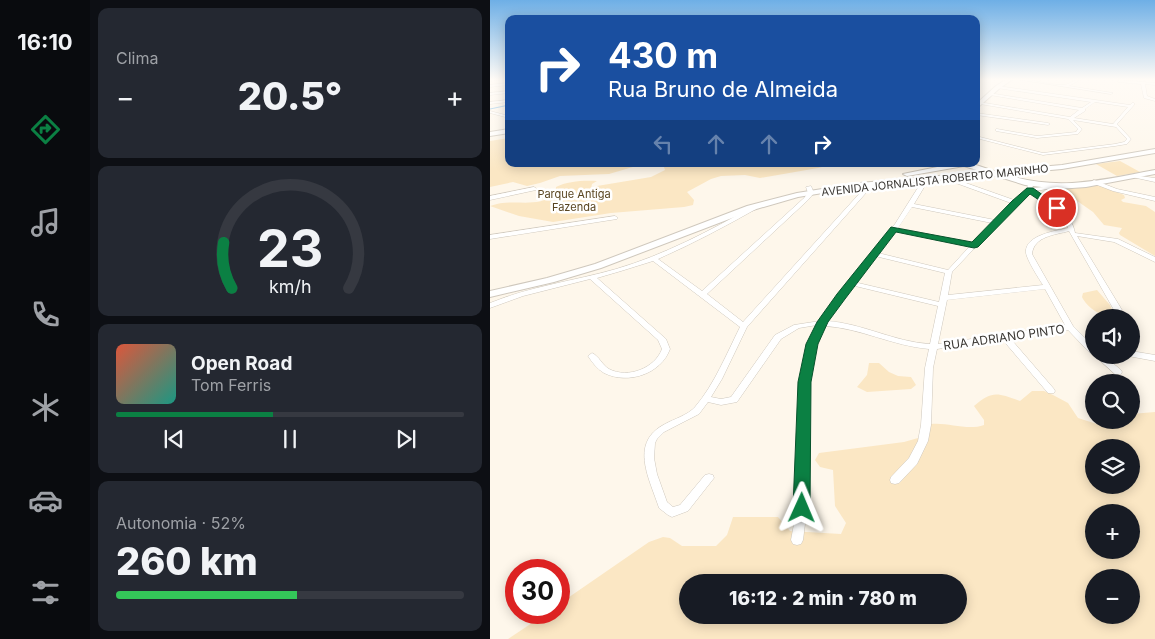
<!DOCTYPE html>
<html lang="pt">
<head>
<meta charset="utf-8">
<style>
  :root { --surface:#171b24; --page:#242831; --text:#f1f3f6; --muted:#9ea1a6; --line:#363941; --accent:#0b8043 }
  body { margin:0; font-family:Inter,sans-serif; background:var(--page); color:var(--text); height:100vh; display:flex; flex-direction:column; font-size:19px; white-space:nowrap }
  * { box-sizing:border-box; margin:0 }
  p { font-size:16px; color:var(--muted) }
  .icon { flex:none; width:28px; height:28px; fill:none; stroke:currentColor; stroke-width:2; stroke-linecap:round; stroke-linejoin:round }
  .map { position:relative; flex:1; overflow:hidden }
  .drawer { display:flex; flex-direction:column; gap:8px; padding:8px; background:#0d0f14; width:400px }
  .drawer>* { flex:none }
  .hud { position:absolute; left:15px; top:15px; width:475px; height:152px; border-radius:10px; box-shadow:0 2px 12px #0003; background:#1a4fa0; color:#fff; overflow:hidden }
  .buttons { position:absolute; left:595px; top:309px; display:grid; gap:10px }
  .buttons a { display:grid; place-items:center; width:55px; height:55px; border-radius:50%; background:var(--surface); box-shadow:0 2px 12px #0003; font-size:25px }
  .speed { position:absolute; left:15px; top:559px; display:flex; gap:10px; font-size:25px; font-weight:700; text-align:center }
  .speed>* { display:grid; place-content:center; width:65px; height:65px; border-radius:50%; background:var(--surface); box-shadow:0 2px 12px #0003; line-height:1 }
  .speed .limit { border:8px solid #d22; background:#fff; color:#111 }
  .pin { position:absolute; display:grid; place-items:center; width:42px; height:42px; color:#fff; margin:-21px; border:2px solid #fff; border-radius:50%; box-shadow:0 1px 5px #0007 }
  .me { position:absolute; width:55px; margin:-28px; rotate:1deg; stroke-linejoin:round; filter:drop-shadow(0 0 4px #0008) }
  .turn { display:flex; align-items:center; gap:18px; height:105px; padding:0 20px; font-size:22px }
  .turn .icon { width:65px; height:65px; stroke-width:2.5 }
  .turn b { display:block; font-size:35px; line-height:42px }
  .lanes { display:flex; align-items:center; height:48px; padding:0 20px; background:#0003; justify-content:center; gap:25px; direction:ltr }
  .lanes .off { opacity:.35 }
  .big { font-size:38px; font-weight:800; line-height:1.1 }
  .drawer .widget { flex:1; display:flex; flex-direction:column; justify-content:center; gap:8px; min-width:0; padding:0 18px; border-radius:10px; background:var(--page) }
  .drawer .dial { align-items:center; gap:0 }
  .dial svg { height:130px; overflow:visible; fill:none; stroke:var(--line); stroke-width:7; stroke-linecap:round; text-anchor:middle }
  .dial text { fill:var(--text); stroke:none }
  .song { display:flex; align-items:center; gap:15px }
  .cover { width:60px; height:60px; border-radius:8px; background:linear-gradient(135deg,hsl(10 70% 55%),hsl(170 70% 35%)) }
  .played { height:5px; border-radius:2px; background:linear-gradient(90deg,var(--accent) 45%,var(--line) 45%) }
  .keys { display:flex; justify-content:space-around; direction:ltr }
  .heat { display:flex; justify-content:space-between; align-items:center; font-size:28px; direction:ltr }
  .charge { height:8px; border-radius:4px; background:linear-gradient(90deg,#34c759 52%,var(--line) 0) }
  .trip { position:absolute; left:189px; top:574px; width:288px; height:50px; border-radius:25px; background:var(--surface); box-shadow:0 2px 12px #0003; font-weight:800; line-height:50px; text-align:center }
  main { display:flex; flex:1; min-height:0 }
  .tab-bar { display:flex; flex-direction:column; width:90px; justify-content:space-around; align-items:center; background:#090b0e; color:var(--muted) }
  .tab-bar .icon { width:35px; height:35px }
  .tab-bar .current { color:var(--accent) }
  .tab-bar b { font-size:22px; color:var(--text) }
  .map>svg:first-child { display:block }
  .green { fill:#fbe7c4; fill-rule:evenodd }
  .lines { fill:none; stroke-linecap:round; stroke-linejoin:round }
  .stream { stroke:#57a8e3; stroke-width:1 }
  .street-casing { stroke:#cfc8bd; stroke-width:1 }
  .secondary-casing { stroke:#cfc8bd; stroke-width:2 }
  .street { fill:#fff; fill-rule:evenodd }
  .secondary { fill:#fff; fill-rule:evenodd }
  .route { fill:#0b8043; stroke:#07532c }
  .labels { text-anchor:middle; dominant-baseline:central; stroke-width:5; stroke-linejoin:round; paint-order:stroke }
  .far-street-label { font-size:11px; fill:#3b3834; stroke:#fff }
  .far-park-label { font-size:11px; fill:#594521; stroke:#fff }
  .street-label { font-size:12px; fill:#3b3834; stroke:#fff }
</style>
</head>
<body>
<main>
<nav class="tab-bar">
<b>16:10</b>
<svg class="icon current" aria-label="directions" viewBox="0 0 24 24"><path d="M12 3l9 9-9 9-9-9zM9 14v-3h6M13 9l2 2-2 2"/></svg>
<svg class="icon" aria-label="music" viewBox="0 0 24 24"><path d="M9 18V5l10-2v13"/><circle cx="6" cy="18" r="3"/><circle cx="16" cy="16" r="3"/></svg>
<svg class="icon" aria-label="phone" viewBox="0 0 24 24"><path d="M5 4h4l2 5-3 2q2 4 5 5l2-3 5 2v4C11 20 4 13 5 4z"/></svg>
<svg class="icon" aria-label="climate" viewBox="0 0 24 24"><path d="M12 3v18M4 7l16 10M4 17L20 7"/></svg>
<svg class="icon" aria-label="car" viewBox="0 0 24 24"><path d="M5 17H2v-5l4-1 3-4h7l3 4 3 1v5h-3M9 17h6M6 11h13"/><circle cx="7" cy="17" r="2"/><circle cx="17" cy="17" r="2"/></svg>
<svg class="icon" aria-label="filters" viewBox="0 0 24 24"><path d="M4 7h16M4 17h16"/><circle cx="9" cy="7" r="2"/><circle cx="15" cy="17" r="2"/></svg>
</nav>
<section class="drawer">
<div class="widget"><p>Clima</p>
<div class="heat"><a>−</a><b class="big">20.5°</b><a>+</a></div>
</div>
<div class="widget dial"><svg viewBox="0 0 100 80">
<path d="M14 69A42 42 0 1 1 86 69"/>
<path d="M14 69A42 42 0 0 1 9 41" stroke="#0b8043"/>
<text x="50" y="56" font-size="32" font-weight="700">23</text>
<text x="50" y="72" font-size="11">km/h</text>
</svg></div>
<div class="widget">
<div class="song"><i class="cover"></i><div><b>Open Road</b><p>Tom Ferris</p></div></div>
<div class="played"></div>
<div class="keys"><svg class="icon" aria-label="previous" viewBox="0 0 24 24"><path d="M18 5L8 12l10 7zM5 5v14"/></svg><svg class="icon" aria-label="pause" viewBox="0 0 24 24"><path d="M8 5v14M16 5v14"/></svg><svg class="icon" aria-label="next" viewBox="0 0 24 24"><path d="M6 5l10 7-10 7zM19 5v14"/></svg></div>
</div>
<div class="widget"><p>Autonomia · 52%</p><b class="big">260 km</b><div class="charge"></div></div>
</section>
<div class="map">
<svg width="665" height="639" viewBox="0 0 665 639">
  <rect width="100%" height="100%" fill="#fef7eb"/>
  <path class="green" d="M19,138V164H153L119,174L70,176L50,183L37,186L23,182L0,187V141Z
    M630,161L650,172L627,176L606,164Z
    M173,164H336V166L328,168L270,178L255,175L231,176L221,179L197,192L204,200L203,205L194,207L121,213L63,222L29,216L0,206C23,197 44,210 66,194V187C77,181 95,180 107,181L102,184L101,189L107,186L161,177L175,170Z
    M607,184L634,195L635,198L631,200L633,202L656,206L665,212V256L630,235L629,233L632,228L614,225L603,212L570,189Z
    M607,290L620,305L625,317C613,318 597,308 592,297L593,293Z
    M379,363H389L399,372L408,376L421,377L426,385L421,389L377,392L367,387L377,375Z
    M542,391H554L563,395L578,403L588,418L607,424L613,420H641V414L665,412V639H18L57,613L69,612V604L159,542L173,537L180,538L192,546H226L237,535L243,517H288L300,531L351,534L356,523L345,506L343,470L330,467L325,460L329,453L414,442L435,436L441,424C458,422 477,431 494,425V420L484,406C502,390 508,393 530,401ZM604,448H641V485H604ZM604,512H641V550H604ZM604,578H641V615H604ZM198,582H468V615H198Z"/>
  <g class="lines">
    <path class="stream" d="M0,109L19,105"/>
    <g class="street-casing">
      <path id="street" d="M0,79H14L0,81Z
        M526,79C542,79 557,85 573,85C579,85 585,79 591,79L579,86L623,93L621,94Z
        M629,80L665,83V85L655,84L657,96L665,99V101L654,98L651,84L628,82Z
        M19,83V85L0,87V85Z
        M508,86L640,105L642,103H644V105L627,124L641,139L637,144L625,146L553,155L486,138V136L553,153L625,144L634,142L637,139L626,127L583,120L592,129L588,134L547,138L506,131V129H507L547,136L586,132L588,129L578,119L490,104L489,102L580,117L589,110L500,95L499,93L592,108L601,102L507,88ZM605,102L638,107L623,124L584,118L595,111V109Z
        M19,91V93L0,95V93Z
        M19,100V102L0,104V102Z
        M0,111L19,116V118L0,113Z
        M486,113L558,123L560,124L558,125L486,115Z
        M642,175L665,178V182L642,177Z
        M452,176H456L524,200L537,189L538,183H542L543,188L564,186V188L545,191C560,202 582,213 585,233L628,239L665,257V262L624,242L587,236L632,310L628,312L624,310L579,231C565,235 544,236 542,254L583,326L604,347V354H601L578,330L520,338L564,389L565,391L564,393H558L512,339L447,349L443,368L441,425L438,441L427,464L409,483L405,484L401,483L400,480L401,477L419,458L428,441L431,425L435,368L439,349C403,346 370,328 335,326L323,353L318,382L317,508L313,540L311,544L307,545L303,544L301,540L307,508L310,382L316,349L327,325L309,328L291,339L247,402L231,405L218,402L209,414L174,432L167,439L165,443L164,458L167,474L177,502L183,507L190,505L215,475L219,474L223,475L224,478L198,511L182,517L178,515L169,508L168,505C158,476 140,442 175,424C184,419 198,415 205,407C224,385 237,353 250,327L163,261L131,271L107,278L176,339L180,349C171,374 138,385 114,373C107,369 102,362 98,356L102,353C109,356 112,365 119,369C138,379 165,368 172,349L168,340L100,279L33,296L0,308V303C41,286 84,281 126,269C174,255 219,231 262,207H266V209C234,227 202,244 168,259L212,291L314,198L318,193L316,187L321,186L324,193L318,200L217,294L253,322L379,183H383V185L257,327L232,379L221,397L231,399L241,397L285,335L304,325L330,321L356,283L405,224L434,178L439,179L424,204L505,220L521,203L452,178ZM540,192C554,202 572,211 578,228C566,231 534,235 536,253C537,260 549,279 553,285L458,295L462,272L527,203ZM422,207L502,223L483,243L408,228ZM406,231L480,246L458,270L388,253ZM385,256L455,273L449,302L364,282ZM361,285L448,306L440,344C404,342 372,323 337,321ZM555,289L575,325L448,344L457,300Z
        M604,180L627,189L665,197V201L623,191L602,183L601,182Z
        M44,187L47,189L46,190L0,200V196Z
        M125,216L128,218L127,219L0,239V235Z
        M641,351L665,355V361L638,356V355H641Z
        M604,355H613L631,370L632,372L631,374H625Z"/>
    </g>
    <g class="secondary-casing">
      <path id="secondary" d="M517,79H523L510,88L486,109V104L506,86Z
        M19,129V133L0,136V132Z
        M665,149V153L572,169L514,174C567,192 612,180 665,170V174L596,187L568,189L535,185L503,175L370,187L308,197L263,210L111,268L64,282L0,297V291L57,278L105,264L257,206L307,193L370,183L493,172L474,166L417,176L413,174L462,164H483L504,171L572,165Z"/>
    </g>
    <use href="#street" class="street"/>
    <use href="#secondary" class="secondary"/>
  </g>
  <linearGradient id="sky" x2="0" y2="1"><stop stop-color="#6eafe6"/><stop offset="0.47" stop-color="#fffbf6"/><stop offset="1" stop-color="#fffbf6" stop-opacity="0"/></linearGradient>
  <rect width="665" height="169" fill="url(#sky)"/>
  <path class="route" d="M537,188H543L571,208L564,210L540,194L488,247L484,248L406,232L355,299L338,322L328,344L321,382L320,508L317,513L312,515L306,513L303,508L308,382L316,344L327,322L347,294L401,227L482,242L522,201Z"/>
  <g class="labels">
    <g class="far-street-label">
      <text transform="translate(445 180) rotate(-6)">AVENIDA JORNALISTA ROBERTO MARINHO</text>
    </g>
    <g class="far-park-label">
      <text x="84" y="194">Parque Antiga<tspan x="84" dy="13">Fazenda</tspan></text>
    </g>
    <g class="street-label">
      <text transform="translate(514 337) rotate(-8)">RUA ADRIANO PINTO</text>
    </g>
  </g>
</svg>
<div class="buttons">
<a><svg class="icon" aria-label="sound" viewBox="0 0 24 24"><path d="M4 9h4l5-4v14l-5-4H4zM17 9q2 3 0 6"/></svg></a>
<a><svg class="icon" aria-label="search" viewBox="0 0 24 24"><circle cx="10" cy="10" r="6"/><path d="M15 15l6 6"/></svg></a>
<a><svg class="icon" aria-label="layers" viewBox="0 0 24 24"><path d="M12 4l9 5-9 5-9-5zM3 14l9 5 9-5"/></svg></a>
<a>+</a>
<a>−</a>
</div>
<div class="speed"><div class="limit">30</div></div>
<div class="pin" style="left:567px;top:208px;background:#d93025"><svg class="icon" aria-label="arrive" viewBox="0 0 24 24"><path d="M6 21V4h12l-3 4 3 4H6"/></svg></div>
<svg class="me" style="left:312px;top:508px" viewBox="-20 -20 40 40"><path d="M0-17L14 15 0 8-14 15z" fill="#0b8043" stroke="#fff" stroke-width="4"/></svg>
<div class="trip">16:12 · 2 min · 780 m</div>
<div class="hud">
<div class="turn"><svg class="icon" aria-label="right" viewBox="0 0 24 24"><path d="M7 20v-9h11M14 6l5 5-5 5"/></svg><div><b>430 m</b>Rua Bruno de Almeida</div></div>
<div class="lanes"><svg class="icon off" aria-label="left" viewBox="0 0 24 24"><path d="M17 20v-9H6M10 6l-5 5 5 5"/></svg><svg class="icon off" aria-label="ahead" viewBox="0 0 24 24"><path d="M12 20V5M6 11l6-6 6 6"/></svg><svg class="icon off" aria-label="ahead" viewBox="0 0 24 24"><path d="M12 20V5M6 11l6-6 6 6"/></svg><svg class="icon" aria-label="right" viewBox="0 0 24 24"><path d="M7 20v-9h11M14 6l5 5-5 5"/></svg></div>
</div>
</div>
</main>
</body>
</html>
